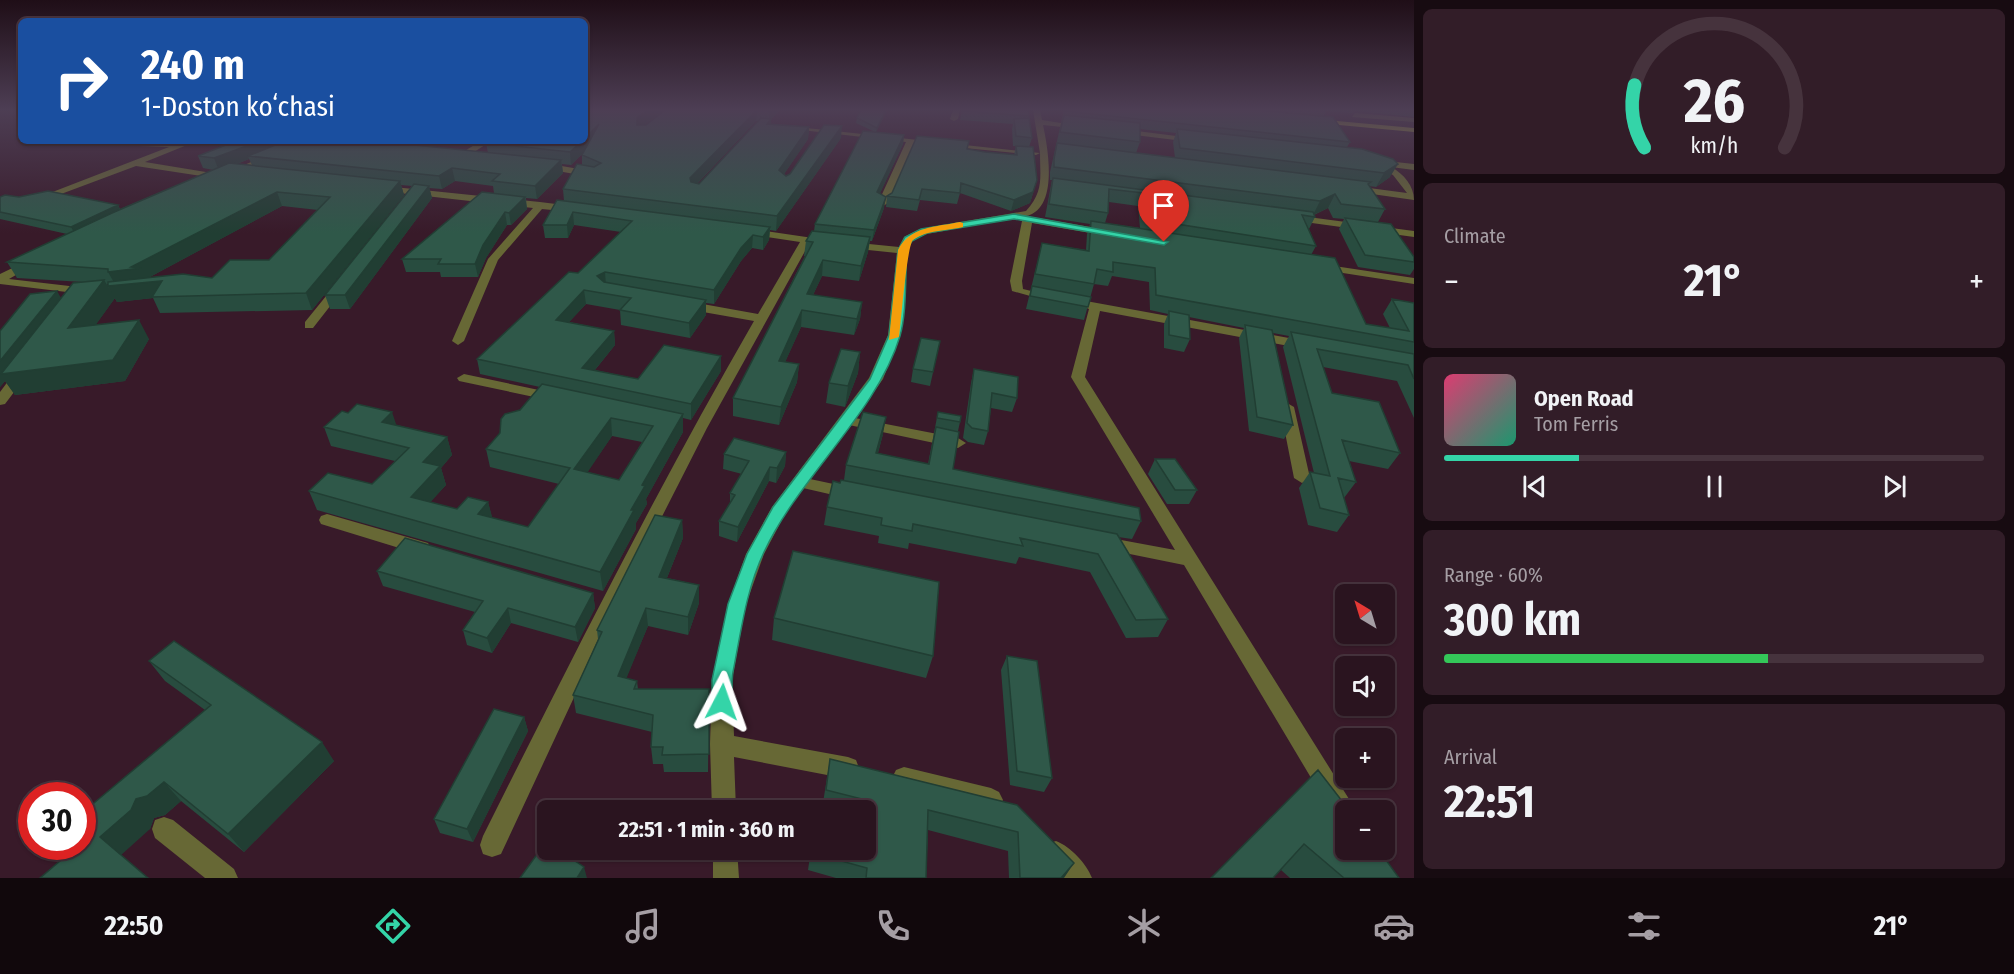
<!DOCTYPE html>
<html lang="en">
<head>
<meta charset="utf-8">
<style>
  :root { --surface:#2a141f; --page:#321d28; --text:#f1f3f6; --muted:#a59ea4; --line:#46333d; --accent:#34d4a8 }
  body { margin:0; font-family:"Fira Sans Condensed",sans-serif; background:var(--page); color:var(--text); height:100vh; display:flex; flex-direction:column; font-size:22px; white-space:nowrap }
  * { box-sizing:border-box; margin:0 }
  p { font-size:20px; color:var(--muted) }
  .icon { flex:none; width:33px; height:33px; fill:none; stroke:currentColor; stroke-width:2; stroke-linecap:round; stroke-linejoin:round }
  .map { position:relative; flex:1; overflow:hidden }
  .panel { display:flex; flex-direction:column; gap:9px; padding:9px; background:#170b11; width:600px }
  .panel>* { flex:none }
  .banner { position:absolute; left:18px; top:18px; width:570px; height:126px; border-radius:9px; box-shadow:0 2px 4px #0004,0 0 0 2px var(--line); background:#1a4fa0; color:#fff; overflow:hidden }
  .needle { width:39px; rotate:322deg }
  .controls { position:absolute; left:1335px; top:584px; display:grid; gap:12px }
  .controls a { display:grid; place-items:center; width:60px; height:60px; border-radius:9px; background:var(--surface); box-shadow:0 2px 4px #0004,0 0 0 2px var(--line); font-size:30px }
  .speed { position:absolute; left:18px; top:782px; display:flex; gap:12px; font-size:30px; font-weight:700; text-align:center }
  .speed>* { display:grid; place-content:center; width:78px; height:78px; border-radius:50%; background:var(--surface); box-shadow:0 2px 4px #0004,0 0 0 2px var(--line); line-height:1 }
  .speed .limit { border:9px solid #d22; background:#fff; color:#111 }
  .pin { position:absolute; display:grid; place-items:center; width:51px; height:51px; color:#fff; margin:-62px -26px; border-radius:50% 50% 50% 0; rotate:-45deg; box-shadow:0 0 6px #0007 }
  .pin .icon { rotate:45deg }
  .me { position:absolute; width:66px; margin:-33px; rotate:4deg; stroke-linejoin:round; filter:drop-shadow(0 0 4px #0008) }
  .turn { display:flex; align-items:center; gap:21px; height:126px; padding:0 24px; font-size:27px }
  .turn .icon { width:78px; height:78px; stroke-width:2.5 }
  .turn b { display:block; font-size:42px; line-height:51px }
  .big { font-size:45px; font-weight:700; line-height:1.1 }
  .panel .tile { flex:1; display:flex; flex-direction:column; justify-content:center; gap:9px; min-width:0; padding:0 21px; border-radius:9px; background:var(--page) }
  .panel .dial { align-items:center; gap:0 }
  .dial svg { height:156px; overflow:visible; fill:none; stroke:var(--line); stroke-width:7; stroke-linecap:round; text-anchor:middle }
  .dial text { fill:var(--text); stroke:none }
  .song { display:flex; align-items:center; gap:18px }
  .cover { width:72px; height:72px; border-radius:9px; background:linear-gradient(135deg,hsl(340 70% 55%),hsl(160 70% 35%)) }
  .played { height:6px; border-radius:3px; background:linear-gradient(90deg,var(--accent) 25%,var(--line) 25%) }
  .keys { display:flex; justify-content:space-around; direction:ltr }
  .heat { display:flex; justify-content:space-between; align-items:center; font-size:33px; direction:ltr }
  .charge { height:9px; border-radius:4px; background:linear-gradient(90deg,#34c759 60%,var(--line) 0) }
  .trip { position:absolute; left:537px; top:800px; width:339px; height:60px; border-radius:9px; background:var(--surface); box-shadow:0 2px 4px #0004,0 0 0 2px var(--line); font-weight:700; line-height:60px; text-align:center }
  .tab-bar { display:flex; height:96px; justify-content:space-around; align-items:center; background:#11080c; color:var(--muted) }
  .tab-bar .icon { width:42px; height:42px }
  .tab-bar .current { color:var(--accent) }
  .tab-bar b { font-size:27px; color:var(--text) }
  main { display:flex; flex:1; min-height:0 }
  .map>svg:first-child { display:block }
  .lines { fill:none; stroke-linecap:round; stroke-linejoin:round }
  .minor { fill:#676835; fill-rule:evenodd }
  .major { fill:#aaaa34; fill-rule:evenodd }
  .wall { fill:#284c3f; fill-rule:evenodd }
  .shaded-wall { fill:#213e33 }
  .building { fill:#2f5849; stroke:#213e33; stroke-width:1.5; fill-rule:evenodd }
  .route { fill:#34d4a8; stroke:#228a6d; stroke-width:1.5 }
  .slow { fill:#f59e0b }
</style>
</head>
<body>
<main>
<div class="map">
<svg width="1414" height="878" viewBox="0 0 1414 878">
  <rect width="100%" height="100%" fill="#381a29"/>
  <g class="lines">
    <path class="minor" d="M953,110H960L958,119L954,121L950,119Z
      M1033,110H1040L1042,120L1086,127L1082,129L1043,125C1048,148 1059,209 1026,216L1108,230L1113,233L1108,236L1032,223L1022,281L1023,289L1052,296V300L1048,301L1012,291L1010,281L1022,221L1014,218L927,234L912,241L908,250L900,335L883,379L855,418L958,438L966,443L958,448L849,425L810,479L857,489L859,493L857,497L851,499L803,488L785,514L764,554L746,604L732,680L734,736L848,757L856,760L859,768L856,776L848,779L734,757L736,810H712L710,744L712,680L728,604L746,554L772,507L869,378L888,335L897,253L849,248L844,245L849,242L899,247L904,237L920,229L1026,211C1044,191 1040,178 1040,153L1036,155L914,143L888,203L883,206L878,203L906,142L784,128L788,126L1040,153Z
      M1355,113L1414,118V122L1352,117Z
      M1121,129L1192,138L1196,140L1192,142L1118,133Z
      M186,141H197L145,162L218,174L222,177L221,179L136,166L45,200L37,198L169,147L140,146H137V142L172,143L176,145Z
      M302,141H313L232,175L225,173Z
      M400,141H410L397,149L402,151V155L388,151V147Z
      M481,141H491L468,156L472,157V161L458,159V155Z
      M1377,160L1414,164V170L1391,167C1404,174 1414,186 1414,200L1351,191L1349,189L1354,186L1407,193L1393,175L1374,165V161Z
      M544,163L591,171L595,174L591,177L541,168L540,166Z
      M384,186L540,202L572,206L577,209L572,212L542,209L498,260L464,341L458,345L452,341L488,259L533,208L381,191L379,189Z
      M1293,215L1414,231V237L1290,220V216Z
      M751,229L813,238L818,241L809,244L707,428L618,603L501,854L492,857L483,854L480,845L483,836C570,662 657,489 754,321L686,309L680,305L686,301L758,314L800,242L747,234L746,232Z
      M29,260L34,263L33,265L9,279L78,287L86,290L87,295L81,298L77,297L75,293L0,284V274Z
      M1321,264L1414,278V284L1317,269V265Z
      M339,284L345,287L313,328H305V322L335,285Z
      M1086,301L1305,341L1311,345L1305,349L1100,311L1085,377L1354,807L1356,810H1346V827L1338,823L1184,565L1105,549L1099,548L1096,543L1099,538L1105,537L1175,550L1071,377L1089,309L1080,305Z
      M23,367L30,371L5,404L0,405V392L18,368Z
      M464,374L553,393L560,397L553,401L459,381L457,378Z
      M1287,403L1294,407L1310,478L1302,483L1294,478L1280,407Z
      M327,514L428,543L431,548L428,553L422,555L321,524L319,520L321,516Z
      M904,767L991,788L999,792L1003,800L999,808L991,812L904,789L896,786L892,778L896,770Z
      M164,817L173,820L234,869L238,878H205L155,838L152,829L155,820Z
      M1056,841C1071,847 1086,863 1092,878H1062L1047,862L1044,853L1047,844Z
      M713,849H737L739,878H713Z"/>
    <path class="major" d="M1315,119L1414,128V132L1318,123Z"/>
  </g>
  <path class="wall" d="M585,110H665L644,125H646L665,110H780L771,119V124L809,127L808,139L784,174L786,176L790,174L841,138L776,231L770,230L769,240L763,250L752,248L741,261L714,304L706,303V315L690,338L621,325L620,310L586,304L569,322L614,331L615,345L595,370L638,379L721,356V371L691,420L683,418V432L646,499L647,504L636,523V529L603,591L317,510L309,491L372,484L395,461L331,446L324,427L397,425L447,437L452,455L441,468L446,485L430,502L457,509L488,502L492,518L528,527L559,484L490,467L486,449L540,387L480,374L477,359L578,273L621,232L574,225L568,238H545L543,225L564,201L563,189L582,165V155L583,153L571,165L562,164L563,173L537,199L526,198L527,209L511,225H507L486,258L478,277H441L440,272H406L402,259L494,193L493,186L455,181L442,189L429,188L432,198L350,309H330L325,295L412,186L401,185L404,195L312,310L160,313L153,298L117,302L108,286V284H107L115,298L96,324L149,339L125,381L15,395L5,381L0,387V331L61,298L83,282L17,278L7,262L67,234L0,219V197H19L118,205L120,209L213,170L203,168L198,156L246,142L393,141L390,143L488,153L486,143ZM756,121L758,122L699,184L698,183ZM249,159L252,165L237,164ZM282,206L318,210L269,260L212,278H148ZM612,436L642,442L619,480L587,472Z
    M887,110L876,132L904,135L903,144L880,193L884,208L872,241H870L868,252L859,281L822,276L813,295L862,302L860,319L854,335L801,327L785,362L799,364L797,382L779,425L733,416V398L805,256H804L806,241L814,231L815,224L875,132L856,123L857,118Z
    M961,110H1028L1032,138L1029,147L1037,180L1030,203L1011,211L960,193L957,204L920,200L917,211L886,207L887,196L967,149L985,152L1014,155L1016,146H1013L1012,129L1013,124L960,120L962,110Z
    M1064,110H1414V117L1355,111L1352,113L1326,111L1324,116L1350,142L1347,147L1362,149L1390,177L1376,187L1369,186L1385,209L1378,222L1414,257V269L1410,275L1358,267L1339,229L1344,219L1333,218L1328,208L1314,215L1315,217L1309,229L1316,246L1311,255L1366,324L1390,328L1383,314L1392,299L1414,303V418L1397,381L1323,367L1332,393L1400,453L1388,469L1349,461L1356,482L1344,498L1349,515L1337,532L1308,525L1299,488L1310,472L1314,473L1283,347L1289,336L1273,333L1293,425L1284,439L1249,431L1239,338L1244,328L1189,317L1190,339L1184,352L1164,348V324L1168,314L1150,310L1149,282L1112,276L1108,286L1094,284L1084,320L1026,309L1042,243L1086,250L1087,234L1090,224L1045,217L1052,180H1050V172ZM1140,129L1176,133L1173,142L1175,158L1136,153L1140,142ZM1109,202L1138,206L1140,228L1105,223L1108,213Z
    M940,341L930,386L911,382L913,369Z
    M860,352L858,373L845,407L826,403L829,383Z
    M974,369L1017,398L1012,412L991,408L988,431L984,445L968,442L963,438L971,383Z
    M938,412L960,422L958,431L953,469L1141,521L1132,539L1118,537L1168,619L1158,637L1126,638L1090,572L1019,557L1016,564L909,543L908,549L878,543L879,536L824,525L827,507L840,483L844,480L846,465L883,434L878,453L928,464Z
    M786,452L785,466L776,483L769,481L737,542L719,536V521L730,503V493L742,474L723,469L724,454Z
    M1155,459L1197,490L1189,504H1167L1148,474Z
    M682,520L683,538L667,578L699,585V603L688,635L648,626L626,678L637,681L638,689H709L708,772H664L663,764H653L651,747L652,732L576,713L573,695L598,639L597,630Z
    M377,571L593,593L595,608L578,642L511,623L492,653L467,645L463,630L475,612L383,586Z
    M774,618L933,656L926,678L772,640Z
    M1007,656L1052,778L1044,792L1010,785L1001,670Z
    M149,661L334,761L244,852L181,801L165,815L154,818L150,829L60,861L205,710L165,681Z
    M524,717L528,731L473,842L440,833L434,819Z
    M830,759L1017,805L1064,878H1009L1008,851L928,830L926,878H836L808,870L811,849H866L868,820H866V810H826L822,809Z
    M1318,770L1399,878H1290L1281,870Z"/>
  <path class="shaded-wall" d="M648,110H664L638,129L637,137V118Z
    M757,110L756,121L690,191V178Z
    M769,110H780L771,119V130L767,124L769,122Z
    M886,110H887L876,132L877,128Z
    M599,124L600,136L571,165L570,152L582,141H585V138Z
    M842,126L841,138L776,231L777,216Z
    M809,127L808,139L778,183L779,170Z
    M904,135L903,144L876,202L877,192Z
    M260,141H296L248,156L249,159L219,171L214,158Z
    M561,160L563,173L537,199L535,186Z
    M1398,164L1390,177L1376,187L1384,173Z
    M452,168L455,181L442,189L439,176Z
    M1037,180L1030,203L1011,211L1014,200Z
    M400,181L404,195L312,310L306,293Z
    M429,186L432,198L350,309L345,295Z
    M277,192L282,206L146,279L162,281L152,297L153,298L117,302L108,286H116L108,272L131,267Z
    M1335,194L1328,208L1313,215L1320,201Z
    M525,197L527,209L511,225L509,213Z
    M886,197L884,208L872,241L874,230Z
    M118,205L122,214L76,236L71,227Z
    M505,212L507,225L486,258L478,277L475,264L483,245Z
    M573,212L574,225L568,238L567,225Z
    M770,227L769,240L763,250V237Z
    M753,235L752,248L741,261L714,304V290L741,248Z
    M870,237L868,252L859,281L861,266Z
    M823,260L822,276L806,310L807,294Z
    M605,272L606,286L597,276Z
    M104,280L115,298L80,347L68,328Z
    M584,290L586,304L558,334L556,320Z
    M57,291L64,303L11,373L139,320L149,339L125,381L15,395L5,381L0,387V361Z
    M706,300V315L690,338L689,323Z
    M862,302L860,319L854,335L857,319Z
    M802,310L801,327L778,378L779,361Z
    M614,331L615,345L585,382L582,368Z
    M860,352L858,373L845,407L848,386Z
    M721,356V371L691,420V404Z
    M799,364L797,382L779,425L781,407Z
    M392,412L398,430L382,422Z
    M683,414V432L646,499L647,504L636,523V529L603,591L600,572L642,485Z
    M886,417L883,434L873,471L876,453Z
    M611,418L612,436L577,488L574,469Z
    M447,437L452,455L441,468L446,485L418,516L411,497L423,462Z
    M786,452L785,466L776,483L777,468Z
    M770,467L769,481L737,542L738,527Z
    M488,502L493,520L478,514Z
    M682,520L683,538L660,595L659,577Z
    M699,585V603L688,635V617Z
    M593,593L595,608L578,642L575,627Z
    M508,608L511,623L492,653L487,638Z
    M646,608L648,626L620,694L618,676Z
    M524,717L528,731L473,842L467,829Z
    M322,742L334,761L244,852L228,834Z
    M164,782L181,801L165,815L154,818L150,829L120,856L100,837L136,799Z
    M1074,863L1064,878H1061Z
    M584,867L587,878H577Z"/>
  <path class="building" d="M585,110H648L637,118V125H646L665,110H770H757L690,178L691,182L699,184L761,118L771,119L767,124L809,127L779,170L786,176L790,174L824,125L842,126L777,216L563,189L577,164L594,167L601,163L582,155L599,124L585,138Z
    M861,110H886L877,128L857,118Z
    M962,110H1028L1029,116L962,111Z
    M1065,110H1257L1333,117L1350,142L1064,111Z
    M1064,115L1140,123V142L1060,132Z
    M1029,118L1032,138L1016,136L1014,119Z
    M1177,129L1362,149L1393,159L1398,164L1384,173L1180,148Z
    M863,131L904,135L877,192L886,197L874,230L815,224Z
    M917,136L969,141L967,149L985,152L1017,155L1016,146L1033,147L1037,180L1033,192L1014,200L961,183L960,193L922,189L919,200L887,196L892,193Z
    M236,141L246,142L260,141L214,158L198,156Z
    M285,141H375L561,160L535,186L492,181L500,174L452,168L439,176L248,156Z
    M490,141H582L570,152L486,143Z
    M1057,143L1371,182L1368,184L1385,209L1341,204L1335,194L1320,201L1054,167V159Z
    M229,163L400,181L306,293L152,297L162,281L108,286V282L183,274L212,278L230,260H269L330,197L277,192L131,267L141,268L108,272V269L7,262L112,213Z
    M1053,178L1313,212L1315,217L1302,215L1316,246L1145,219L1143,193L1109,189L1108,213L1049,204Z
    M414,184L429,186L345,295H325Z
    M48,191L118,205L71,227L0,212V197L5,195L19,197Z
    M482,192L525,197L509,213L505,212L483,245L475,264H438L441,259H402Z
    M557,200L770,227L763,237L753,235L741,248L714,290L605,272L597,276L604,282L706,300L689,323L620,310L631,298L584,290L556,320L614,331L582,368L638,379L664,345L721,356L691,404L477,359L569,272L578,273L632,221L573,212L567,225H543Z
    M1345,218L1391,224L1414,257V262L1365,255Z
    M1091,221L1335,258L1366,324L1409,331L1392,299L1414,303V342L1156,295L1155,268L1113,262V272L1097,269L1094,284L1035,274L1042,243L1089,251Z
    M812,231L870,237L861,266L823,260L807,294L862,302L857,319L802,310L779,361L799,364L781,407L733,398L813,242L806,241Z
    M104,280L68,328L139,320L113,360L1,374L73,283Z
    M1032,286L1091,297L1088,307L1030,296Z
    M57,291L0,361V331L30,294Z
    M1169,311L1189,315L1190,339L1169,335Z
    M1245,325L1272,330L1293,425L1257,417Z
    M1291,332L1414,354V379L1408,365L1317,349L1332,393L1379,402L1400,453L1342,440L1356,482L1338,478L1349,515L1320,508L1310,472L1330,476Z
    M921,338L940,341L933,372L913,369Z
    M841,349L860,352L848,386L829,383Z
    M974,369L1018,377L1017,398L992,393L988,431L972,428L967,423Z
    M542,384L683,414L642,485L645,486L631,510H634L600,572L309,491L328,473L372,484L409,448L324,427L342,411L348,413L357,404L392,412L382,422L447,437L423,462L440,466L411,497L457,509L468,497L488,502L478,514L528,527L570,468L486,449L500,433L501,419L505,414L520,410ZM611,418L653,426L619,480L574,469Z
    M863,412L886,417L876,453L929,464L936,427L959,432L953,469L1139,508L1141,521L846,465Z
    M938,412L961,416L960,422L937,418Z
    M734,438L786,452L777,468L770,467L738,527L719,521L735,495L730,493L749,461L724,454Z
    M1155,459H1175L1197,490H1175Z
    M841,480L1117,534L1168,619L1136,620L1098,554L1020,538L1023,546L913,524L912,531L881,525L882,518L827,507L833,481L840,483Z
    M655,515L682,520L659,577L699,585L688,617L646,608L618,676L637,681L634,689H709V754L662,755L663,747H651L653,715L573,695L602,632L597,630Z
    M405,538L593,593L575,627L508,608L487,638L463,630L483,601L377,571Z
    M793,551L939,582L933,656L774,618Z
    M174,641L322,742L228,834L164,782L147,796L136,799L131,810L100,837L148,878H40L60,861L45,846H82V813L211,705L149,661Z
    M1007,656L1037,661L1052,778L1017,771Z
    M494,709L524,717L467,829L434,819Z
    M830,759L1017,805L1074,863L1061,878H1020L1018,832L928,810L926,878H866L867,868L812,853V849H866V836L870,837L874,802L826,790Z
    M1318,770L1349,810H1346V849H1378L1399,878H1344L1304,844L1273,878H1211Z
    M32,814V833L21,823Z
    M546,842L548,843V849H557L584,867L577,878H520Z"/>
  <linearGradient id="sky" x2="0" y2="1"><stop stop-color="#1f0e17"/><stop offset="0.47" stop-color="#4d3e54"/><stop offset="1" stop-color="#4d3e54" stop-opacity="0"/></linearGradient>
  <rect width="1414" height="233" fill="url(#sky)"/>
  <path class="route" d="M1014,214L1168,242L1164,245L1014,219L927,233L912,241L907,250C905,276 907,312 900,336C877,413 799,477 764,552C746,590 741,632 733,672C731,684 734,697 729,708L722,710L715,708L712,702V680L728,604L747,554L773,507L870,379L889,335L898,250L905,237L921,229Z"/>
  <path class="slow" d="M960,222L963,223V227C947,231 926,230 913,240C907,245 901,323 899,337L889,340L898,250C910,226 936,227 960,222Z"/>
</svg>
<div class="controls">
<a><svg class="needle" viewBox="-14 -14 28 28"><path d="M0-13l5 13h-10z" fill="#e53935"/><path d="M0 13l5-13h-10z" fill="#a59ea4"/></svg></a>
<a><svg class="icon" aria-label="sound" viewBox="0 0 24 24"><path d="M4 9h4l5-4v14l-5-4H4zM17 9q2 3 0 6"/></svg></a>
<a>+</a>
<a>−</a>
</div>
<div class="speed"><div class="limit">30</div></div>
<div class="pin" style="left:1164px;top:242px;background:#d93025"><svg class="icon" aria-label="arrive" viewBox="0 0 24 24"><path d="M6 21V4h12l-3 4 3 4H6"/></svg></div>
<svg class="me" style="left:722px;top:702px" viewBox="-20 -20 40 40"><path d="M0-17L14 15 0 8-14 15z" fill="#34d4a8" stroke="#fff" stroke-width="4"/></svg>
<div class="trip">22:51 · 1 min · 360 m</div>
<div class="banner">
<div class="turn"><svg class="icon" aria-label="right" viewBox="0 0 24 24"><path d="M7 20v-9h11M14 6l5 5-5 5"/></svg><div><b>240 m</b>1-Doston koʻchasi</div></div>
</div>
</div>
<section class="panel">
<div class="tile dial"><svg viewBox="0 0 100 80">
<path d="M14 69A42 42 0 1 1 86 69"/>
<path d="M14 69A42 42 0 0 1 9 37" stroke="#34d4a8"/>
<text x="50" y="56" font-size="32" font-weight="700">26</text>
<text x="50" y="72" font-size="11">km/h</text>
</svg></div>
<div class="tile"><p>Climate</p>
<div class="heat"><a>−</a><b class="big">21°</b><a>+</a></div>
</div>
<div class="tile">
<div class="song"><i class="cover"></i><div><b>Open Road</b><p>Tom Ferris</p></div></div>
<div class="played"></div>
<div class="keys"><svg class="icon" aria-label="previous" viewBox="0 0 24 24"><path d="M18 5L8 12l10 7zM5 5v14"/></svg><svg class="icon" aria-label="pause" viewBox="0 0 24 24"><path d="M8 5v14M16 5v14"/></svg><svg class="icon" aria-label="next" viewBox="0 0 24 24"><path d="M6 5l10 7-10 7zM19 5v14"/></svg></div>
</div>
<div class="tile"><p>Range · 60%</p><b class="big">300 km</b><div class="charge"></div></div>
<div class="tile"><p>Arrival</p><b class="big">22:51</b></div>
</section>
</main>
<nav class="tab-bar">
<b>22:50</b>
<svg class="icon current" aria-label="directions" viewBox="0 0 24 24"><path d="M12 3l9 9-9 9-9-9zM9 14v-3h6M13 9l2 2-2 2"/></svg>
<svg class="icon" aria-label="music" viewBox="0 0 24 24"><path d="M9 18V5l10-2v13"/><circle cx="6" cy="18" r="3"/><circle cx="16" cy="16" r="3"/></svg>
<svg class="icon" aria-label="phone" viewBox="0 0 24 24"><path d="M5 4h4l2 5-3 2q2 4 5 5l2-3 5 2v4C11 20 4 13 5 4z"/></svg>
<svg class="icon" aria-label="climate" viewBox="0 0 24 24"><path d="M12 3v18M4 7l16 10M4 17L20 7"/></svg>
<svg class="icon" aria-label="car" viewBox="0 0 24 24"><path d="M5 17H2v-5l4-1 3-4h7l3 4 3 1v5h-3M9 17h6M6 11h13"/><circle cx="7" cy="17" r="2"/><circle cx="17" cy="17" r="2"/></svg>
<svg class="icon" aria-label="filters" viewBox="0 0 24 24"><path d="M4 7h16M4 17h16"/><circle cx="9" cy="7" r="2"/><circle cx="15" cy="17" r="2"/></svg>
<b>21°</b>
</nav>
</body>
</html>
